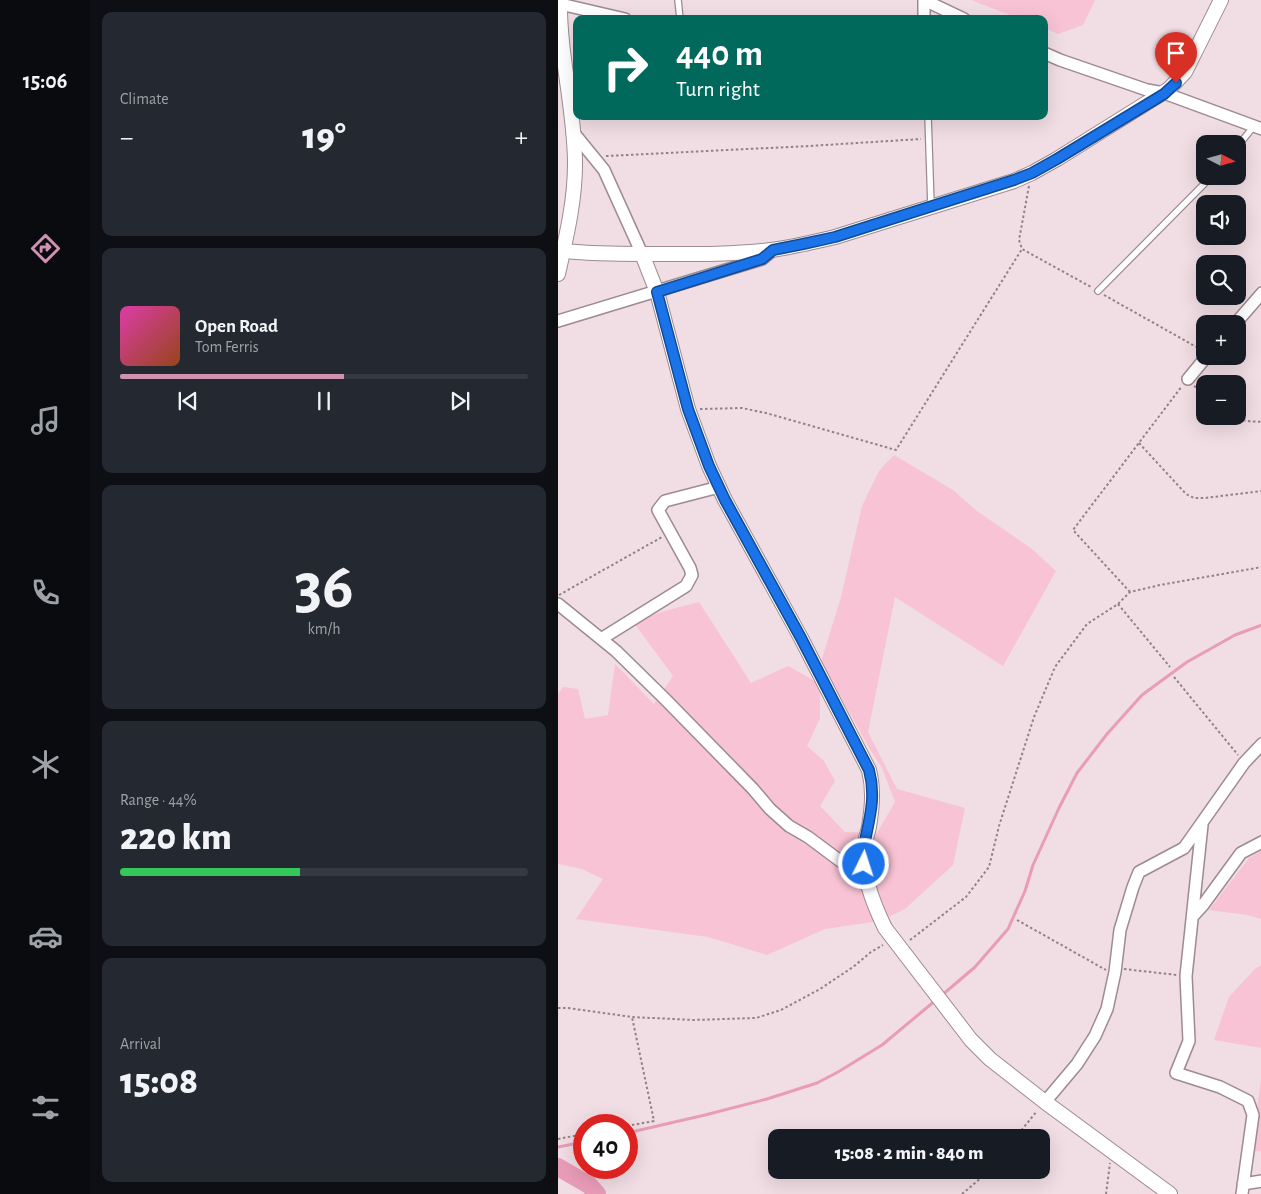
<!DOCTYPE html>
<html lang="en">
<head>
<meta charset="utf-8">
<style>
  :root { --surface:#171b24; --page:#242831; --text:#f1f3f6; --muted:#9ea1a6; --line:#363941; --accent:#ce91b2 }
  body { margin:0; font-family:"Alegreya Sans",sans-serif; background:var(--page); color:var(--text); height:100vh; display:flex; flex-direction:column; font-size:19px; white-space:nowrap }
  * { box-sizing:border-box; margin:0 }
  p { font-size:16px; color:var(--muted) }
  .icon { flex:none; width:28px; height:28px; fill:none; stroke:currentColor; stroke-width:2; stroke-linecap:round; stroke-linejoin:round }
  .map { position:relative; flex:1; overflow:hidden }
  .sheet { display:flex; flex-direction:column; gap:12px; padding:12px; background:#0d0f14; width:468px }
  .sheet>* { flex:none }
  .banner { position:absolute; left:15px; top:15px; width:475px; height:105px; border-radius:10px; box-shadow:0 5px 20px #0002; background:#00695c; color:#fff; overflow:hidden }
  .needle { width:32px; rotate:96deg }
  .tools { position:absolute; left:638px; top:135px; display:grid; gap:10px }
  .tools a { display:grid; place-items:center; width:50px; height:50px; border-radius:10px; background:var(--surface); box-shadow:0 5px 20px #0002; font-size:25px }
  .speed { position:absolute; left:15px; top:1114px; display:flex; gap:10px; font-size:25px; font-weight:700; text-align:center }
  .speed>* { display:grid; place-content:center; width:65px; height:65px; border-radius:50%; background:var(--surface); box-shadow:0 5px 20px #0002; line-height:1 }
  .speed .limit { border:8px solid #d22; background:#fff; color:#111 }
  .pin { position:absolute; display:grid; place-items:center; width:42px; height:42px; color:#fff; margin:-51px -21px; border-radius:50% 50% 50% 0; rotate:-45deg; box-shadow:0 0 5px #0007 }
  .pin .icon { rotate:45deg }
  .me { position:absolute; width:55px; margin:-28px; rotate:4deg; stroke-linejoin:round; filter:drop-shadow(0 0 4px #0008) }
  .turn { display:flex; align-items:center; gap:18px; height:105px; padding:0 20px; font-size:22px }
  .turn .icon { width:65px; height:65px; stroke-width:2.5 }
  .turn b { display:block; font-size:35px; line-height:42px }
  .big { font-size:38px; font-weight:800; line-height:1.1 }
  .sheet .tile { flex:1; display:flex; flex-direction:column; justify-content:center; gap:8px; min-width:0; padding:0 18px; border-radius:10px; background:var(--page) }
  .sheet .dial { align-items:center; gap:0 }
  .dial b { font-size:65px; line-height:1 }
  .song { display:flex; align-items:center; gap:15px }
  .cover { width:60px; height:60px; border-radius:8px; background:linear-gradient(135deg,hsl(320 70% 55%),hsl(20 70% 35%)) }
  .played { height:5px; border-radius:2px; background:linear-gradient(90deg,var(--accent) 55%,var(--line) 55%) }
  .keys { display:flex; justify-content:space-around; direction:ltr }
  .heat { display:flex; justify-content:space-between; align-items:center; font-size:28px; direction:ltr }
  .charge { height:8px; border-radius:4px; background:linear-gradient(90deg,#34c759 44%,var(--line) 0) }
  .trip { position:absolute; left:210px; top:1129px; width:282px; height:50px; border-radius:10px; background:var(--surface); box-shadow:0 5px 20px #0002; font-weight:800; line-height:50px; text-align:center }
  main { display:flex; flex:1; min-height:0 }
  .dock { display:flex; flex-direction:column; width:90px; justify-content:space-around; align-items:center; background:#090b0e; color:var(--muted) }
  .dock .icon { width:35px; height:35px }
  .dock .active { color:var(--accent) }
  .dock b { font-size:22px; color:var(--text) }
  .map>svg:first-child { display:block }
  .green { fill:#f8c3d5 }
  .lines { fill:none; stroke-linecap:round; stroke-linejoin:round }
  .stream { stroke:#e99cb8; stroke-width:3 }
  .river { stroke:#e99cb8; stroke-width:18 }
  .service-casing { stroke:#9d8b91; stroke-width:8 }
  .minor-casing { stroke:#9d8b91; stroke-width:14 }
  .tertiary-casing { stroke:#9d8b91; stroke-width:16 }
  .path { stroke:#908287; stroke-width:2; stroke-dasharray:2.5 2.5; stroke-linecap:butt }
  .service { stroke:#fff; stroke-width:5.5 }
  .minor { stroke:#fff; stroke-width:11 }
  .tertiary { stroke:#fff; stroke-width:14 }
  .route-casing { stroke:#114b97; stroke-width:12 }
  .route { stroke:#1a73e8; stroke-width:9 }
</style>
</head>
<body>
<main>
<nav class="dock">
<b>15:06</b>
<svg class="icon active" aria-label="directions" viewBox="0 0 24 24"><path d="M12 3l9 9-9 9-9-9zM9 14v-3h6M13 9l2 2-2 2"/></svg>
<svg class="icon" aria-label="music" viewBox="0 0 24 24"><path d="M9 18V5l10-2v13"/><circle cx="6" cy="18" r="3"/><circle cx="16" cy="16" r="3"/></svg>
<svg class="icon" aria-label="phone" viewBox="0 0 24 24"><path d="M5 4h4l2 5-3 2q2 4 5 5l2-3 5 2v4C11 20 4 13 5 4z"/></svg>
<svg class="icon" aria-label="climate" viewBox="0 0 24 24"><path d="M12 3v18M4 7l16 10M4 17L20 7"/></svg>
<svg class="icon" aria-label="car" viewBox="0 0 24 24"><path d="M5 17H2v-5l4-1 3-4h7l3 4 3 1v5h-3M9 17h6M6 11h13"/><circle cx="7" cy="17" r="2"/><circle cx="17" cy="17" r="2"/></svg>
<svg class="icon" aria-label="filters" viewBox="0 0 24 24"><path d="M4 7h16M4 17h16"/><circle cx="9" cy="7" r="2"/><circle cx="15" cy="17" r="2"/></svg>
</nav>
<section class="sheet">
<div class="tile"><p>Climate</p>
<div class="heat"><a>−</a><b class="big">19°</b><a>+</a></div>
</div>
<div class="tile">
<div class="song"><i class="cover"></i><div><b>Open Road</b><p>Tom Ferris</p></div></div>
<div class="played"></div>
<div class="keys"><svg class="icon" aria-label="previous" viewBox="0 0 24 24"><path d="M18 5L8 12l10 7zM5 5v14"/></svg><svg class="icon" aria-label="pause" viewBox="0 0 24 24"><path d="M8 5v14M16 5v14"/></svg><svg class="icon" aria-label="next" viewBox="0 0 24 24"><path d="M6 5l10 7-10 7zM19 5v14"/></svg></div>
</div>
<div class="tile dial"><b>36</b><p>km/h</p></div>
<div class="tile"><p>Range · 44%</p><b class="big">220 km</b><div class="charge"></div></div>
<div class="tile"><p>Arrival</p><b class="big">15:08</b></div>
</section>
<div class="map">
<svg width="704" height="1194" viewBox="0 0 704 1194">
  <rect width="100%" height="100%" fill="#f1dde4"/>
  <path class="green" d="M413,0H537L525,25L500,34L486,28V19H462Z
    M336,455L395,490L419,511L474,549L498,571L445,666L337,597L310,732L339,789L407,808L395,865L347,909L322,921L267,929L209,955L150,937L18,919L45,879L24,869L0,864V694L5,687L20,689L27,719L50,715L57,664L96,704L115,676L76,623L103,612L141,602L193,683L230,666L262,684V718L249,746L266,761L277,781L262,806L287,832L319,833L337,802L324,768L313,751L263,662L283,597L304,506L321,471Z
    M703,851V919L689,915L651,910L691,858Z
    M703,965V1048L656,1040L671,997L697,969Z
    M703,1080V1151L693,1152Z"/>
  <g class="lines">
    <path class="stream" d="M383,996L417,967L450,929L467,891L475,865L501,808L519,773L549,734L584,695L629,662L677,635L704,625
      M69,1133L147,1115L209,1099L259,1083L280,1072L324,1045L378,1000
      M0,1147L26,1142"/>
    <path class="river" d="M0,1167L31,1185L39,1194"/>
    <g class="service-casing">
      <path id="service" d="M120,0L122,19
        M370,116L373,206
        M679,147L696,126
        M540,291L654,176"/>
    </g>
    <g class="minor-casing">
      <path id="minor" d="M366,0L406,19
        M366,0V19
        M2,4L67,19
        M486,53L502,60L589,90L606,93L704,129
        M15,132L46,170L84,254
        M0,321L204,259L215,250
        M677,324L704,293
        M630,379L649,356
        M0,604L58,651L107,699L195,789L212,809L231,826L250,837L297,872L308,876
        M43,639L128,586L134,575L132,568L100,510L107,501L161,487
        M644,825L628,976L631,1041L618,1073L662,1087L690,1101L695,1115L684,1194
        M635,916L645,905L683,853L704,842
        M487,1102L519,1064L537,1036L549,1009L557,972L562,930L575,887L581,872L626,848L686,763L704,744
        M685,1184L704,1181"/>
    </g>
    <g class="tertiary-casing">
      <path id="tertiary" d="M0,250C29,255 59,253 88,254C129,254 171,255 213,250C235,247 256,242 277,237L456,181L474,173L499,159L611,89L627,72L663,0
        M84,254L99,292L130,409L151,466L167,500L243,638L311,770C316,790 314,808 311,827C310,832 308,837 307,843C303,873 314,901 327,928L413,1040L432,1059L487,1102L612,1194
        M0,274C8,238 17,202 17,164C17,109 1,55 2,0"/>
    </g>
    <path class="path" d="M48,156L251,146L363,139
      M471,186L461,240L464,249L533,287
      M546,295L642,349
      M636,386L646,393
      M142,409L184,408L208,413L338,450L464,249
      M676,416C684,422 694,421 704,422
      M581,443L628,494L636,498H647L704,491
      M572,592L515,530L624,386
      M1,595L104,537
      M560,604L612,667
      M616,677L680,755
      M459,920L548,970
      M352,940L408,897L431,867L441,826L476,717L497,667L529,624L560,604L572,592L602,585L704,567
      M566,969L619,975
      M0,1008H10L74,1017L135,1020L198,1018L223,1010L262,989L295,967L313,952L325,945
      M69,1126L96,1121L74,1017
      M457,1138L479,1111
      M0,1139L26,1134
      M404,1194L424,1177L430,1170
      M548,1194L552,1163"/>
    <use href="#service" class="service"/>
    <use href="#minor" class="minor"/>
    <use href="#tertiary" class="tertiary"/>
  </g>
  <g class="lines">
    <g class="route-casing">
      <path id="route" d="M306,864C306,857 306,848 307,841C312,816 318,796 311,770L243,638L167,500L151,466L130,409L99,292L204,259L215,250L245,244L277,237L456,180L474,173L499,159L606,94L618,83"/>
    </g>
    <use href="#route" class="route"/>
  </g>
</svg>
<div class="tools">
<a><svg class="needle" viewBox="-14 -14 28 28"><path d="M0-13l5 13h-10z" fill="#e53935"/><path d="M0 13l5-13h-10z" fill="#9ea1a6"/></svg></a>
<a><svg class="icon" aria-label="sound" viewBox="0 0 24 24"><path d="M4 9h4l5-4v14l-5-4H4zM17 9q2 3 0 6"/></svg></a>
<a><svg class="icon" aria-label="search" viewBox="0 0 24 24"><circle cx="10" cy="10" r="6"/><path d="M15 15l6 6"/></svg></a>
<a>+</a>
<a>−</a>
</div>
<div class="speed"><div class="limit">40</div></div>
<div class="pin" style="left:618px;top:83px;background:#d93025"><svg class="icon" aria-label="arrive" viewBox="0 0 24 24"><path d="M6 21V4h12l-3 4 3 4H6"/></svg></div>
<svg class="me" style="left:306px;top:864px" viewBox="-20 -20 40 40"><circle r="17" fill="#1a73e8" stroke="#fff" stroke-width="3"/><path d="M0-11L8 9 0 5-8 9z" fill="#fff"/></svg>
<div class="trip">15:08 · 2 min · 840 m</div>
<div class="banner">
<div class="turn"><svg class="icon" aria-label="right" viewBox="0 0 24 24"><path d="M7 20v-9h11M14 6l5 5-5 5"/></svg><div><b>440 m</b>Turn right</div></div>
</div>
</div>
</main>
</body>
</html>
